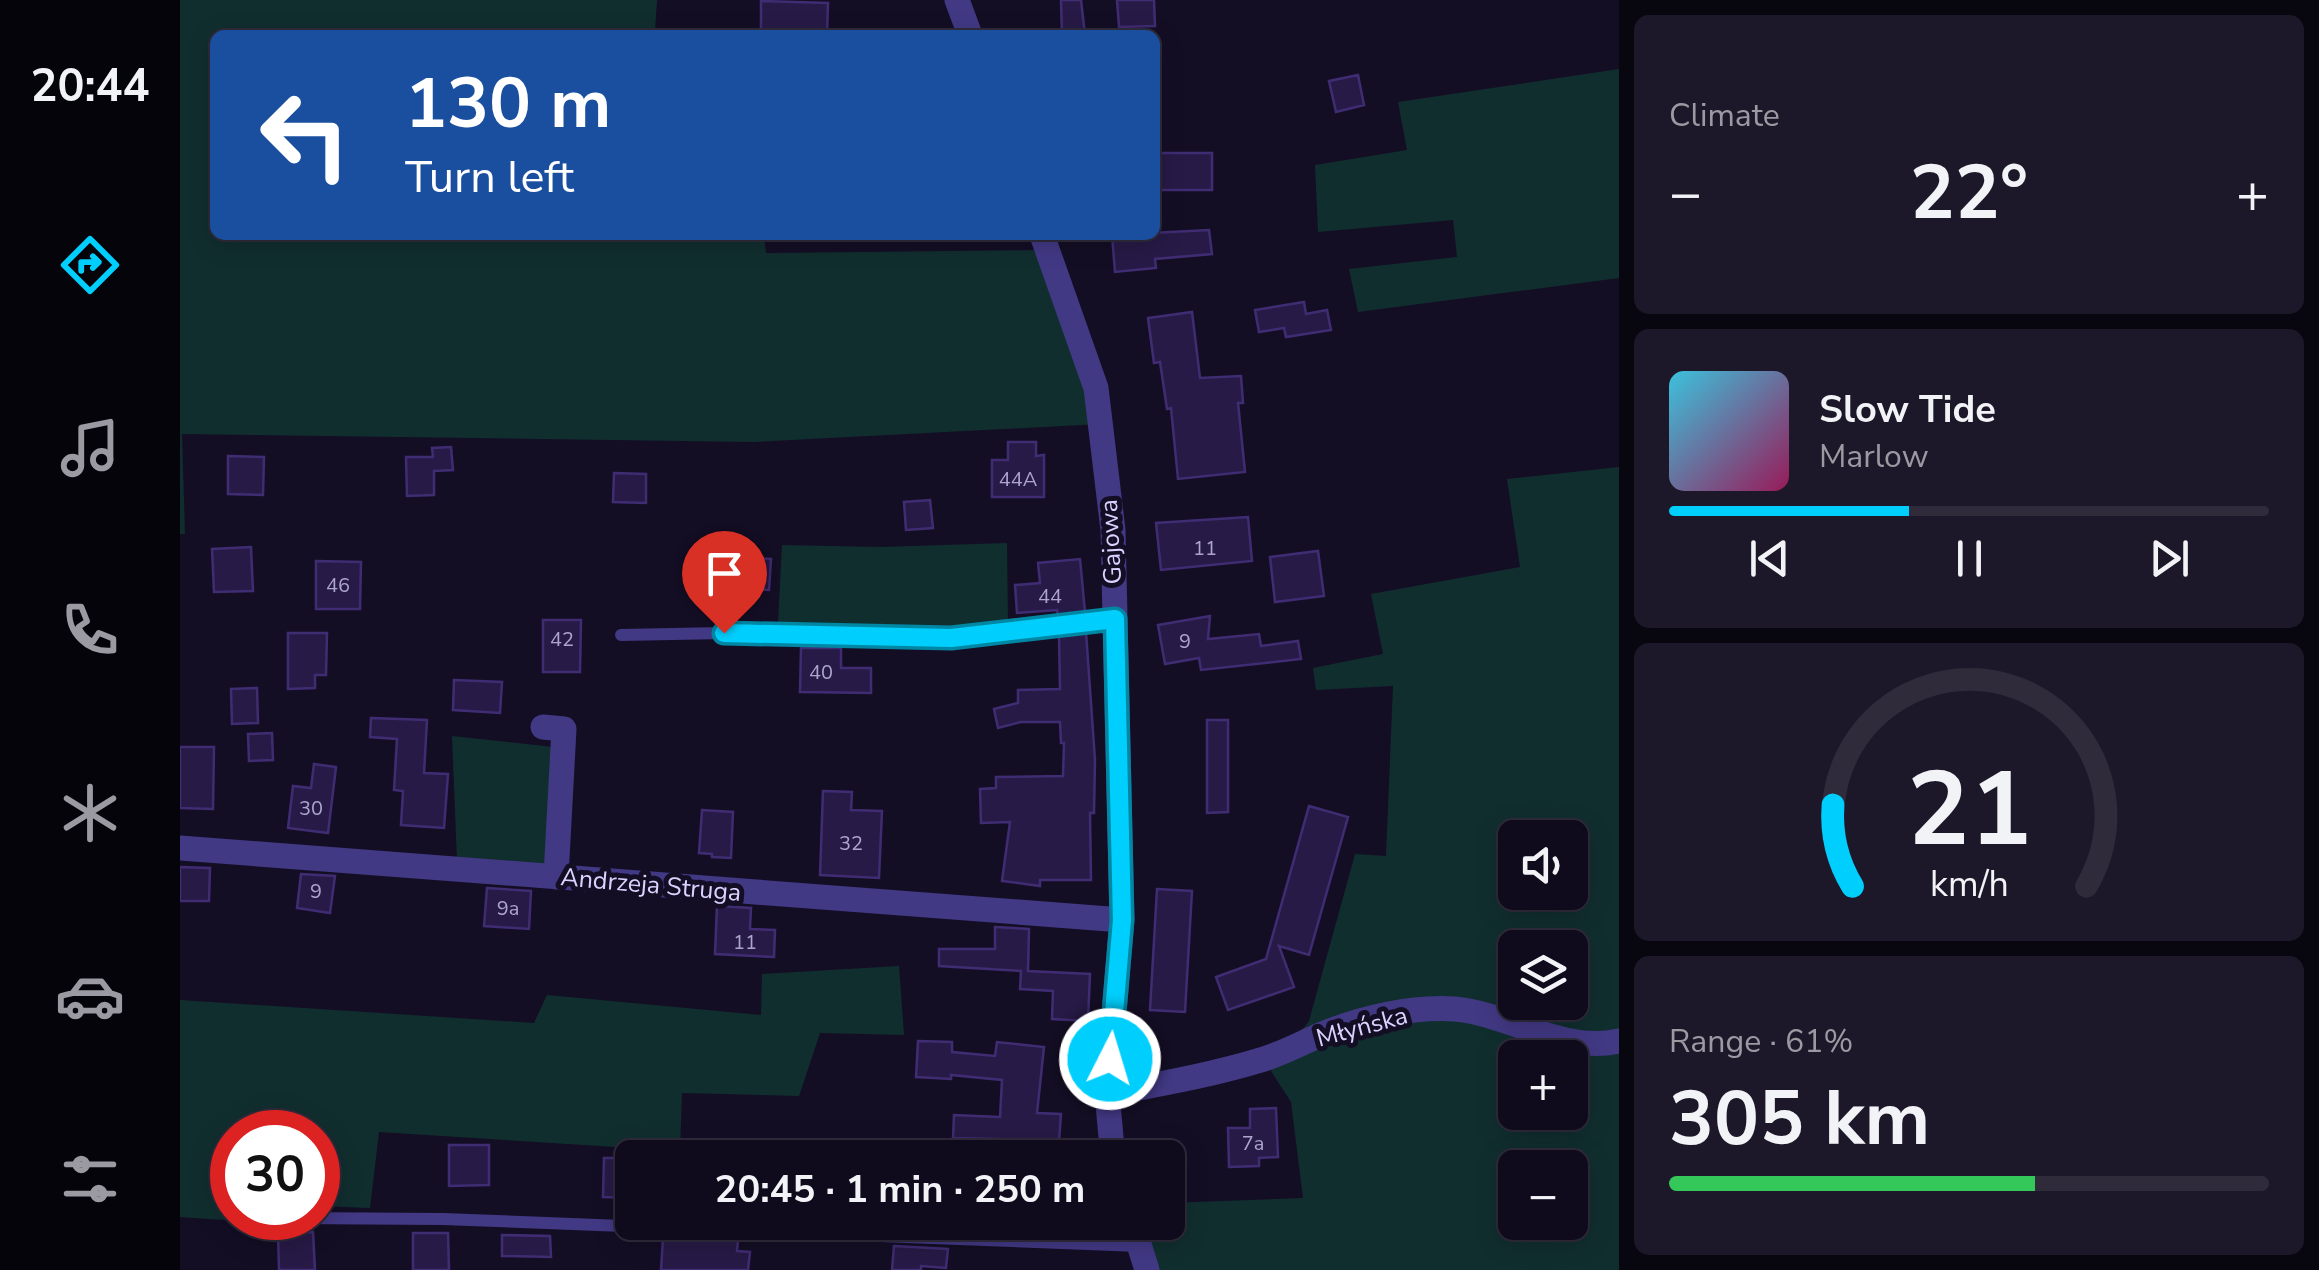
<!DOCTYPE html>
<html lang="en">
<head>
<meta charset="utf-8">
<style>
  :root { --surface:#0f0a1c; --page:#1d1829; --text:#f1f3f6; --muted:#9b9aa3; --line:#2f2b3b; --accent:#00cffd }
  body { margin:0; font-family:"Nunito Sans",sans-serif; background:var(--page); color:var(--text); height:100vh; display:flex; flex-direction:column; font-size:38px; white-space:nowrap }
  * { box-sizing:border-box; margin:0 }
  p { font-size:32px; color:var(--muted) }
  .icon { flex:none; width:55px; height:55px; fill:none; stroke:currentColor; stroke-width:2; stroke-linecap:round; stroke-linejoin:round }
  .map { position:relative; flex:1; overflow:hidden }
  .details { display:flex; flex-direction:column; gap:15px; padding:15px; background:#08060f; width:700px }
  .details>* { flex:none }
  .top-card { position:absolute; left:30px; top:30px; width:950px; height:210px; border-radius:15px; box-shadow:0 5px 25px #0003,0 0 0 2px var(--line); background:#1a4fa0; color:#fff; overflow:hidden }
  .controls { position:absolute; left:1318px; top:820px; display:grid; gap:20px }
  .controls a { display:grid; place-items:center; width:90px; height:90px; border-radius:15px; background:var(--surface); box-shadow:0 5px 25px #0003,0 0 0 2px var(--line); font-size:50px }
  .speed { position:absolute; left:30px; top:1110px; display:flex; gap:20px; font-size:50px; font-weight:700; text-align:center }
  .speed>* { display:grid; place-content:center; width:130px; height:130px; border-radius:50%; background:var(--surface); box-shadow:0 5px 25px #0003,0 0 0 2px var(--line); line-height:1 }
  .speed .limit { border:15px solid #d22; background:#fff; color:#111 }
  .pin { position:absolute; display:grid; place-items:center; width:85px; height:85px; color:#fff; margin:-102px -42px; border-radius:50% 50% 50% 0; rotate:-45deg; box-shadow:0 0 10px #0007 }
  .pin .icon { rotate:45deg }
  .me { position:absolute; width:110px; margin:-55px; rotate:5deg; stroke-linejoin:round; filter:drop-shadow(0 0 8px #0008) }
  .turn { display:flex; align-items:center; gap:35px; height:210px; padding:0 30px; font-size:45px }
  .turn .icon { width:130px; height:130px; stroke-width:2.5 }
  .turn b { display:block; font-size:70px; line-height:85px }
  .big { font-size:75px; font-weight:700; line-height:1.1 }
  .details .tile { flex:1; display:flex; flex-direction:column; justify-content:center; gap:15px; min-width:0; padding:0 35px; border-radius:15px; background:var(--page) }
  .details .dial { align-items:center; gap:0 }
  .dial svg { height:260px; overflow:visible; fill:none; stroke:var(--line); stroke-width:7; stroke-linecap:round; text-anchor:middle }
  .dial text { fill:var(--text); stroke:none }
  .song { display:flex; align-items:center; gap:30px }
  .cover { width:120px; height:120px; border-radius:15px; background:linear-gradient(135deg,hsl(190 70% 55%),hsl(330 70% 35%)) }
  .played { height:10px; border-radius:5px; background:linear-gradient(90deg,var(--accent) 40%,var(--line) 40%) }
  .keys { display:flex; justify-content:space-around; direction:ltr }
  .heat { display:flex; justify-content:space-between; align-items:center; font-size:55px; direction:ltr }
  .charge { height:15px; border-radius:8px; background:linear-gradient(90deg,#34c759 61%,var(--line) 0) }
  .trip { position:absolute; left:435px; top:1140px; width:570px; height:100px; border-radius:15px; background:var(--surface); box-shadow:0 5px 25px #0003,0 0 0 2px var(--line); font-weight:700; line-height:100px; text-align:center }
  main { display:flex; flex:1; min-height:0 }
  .dock { display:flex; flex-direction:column; width:180px; justify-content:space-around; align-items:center; background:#06040b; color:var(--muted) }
  .dock .icon { width:70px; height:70px }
  .dock .current { color:var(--accent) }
  .dock b { font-size:45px; color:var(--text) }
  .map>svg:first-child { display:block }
  .green { fill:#112e2f; fill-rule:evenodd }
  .building { fill:#271a46; stroke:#402c73; stroke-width:2.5 }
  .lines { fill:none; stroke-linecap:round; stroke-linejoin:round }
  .lane { stroke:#423985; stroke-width:12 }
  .street { stroke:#423985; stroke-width:25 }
  .route-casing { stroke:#0087a4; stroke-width:25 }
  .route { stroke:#00cffd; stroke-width:18 }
  .labels { text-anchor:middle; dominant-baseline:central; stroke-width:10; stroke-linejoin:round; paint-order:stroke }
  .number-label { font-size:20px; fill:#aea4d1 }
  .street-label { font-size:25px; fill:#dbd2ff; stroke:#140e25 }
</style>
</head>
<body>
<main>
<nav class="dock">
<b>20:44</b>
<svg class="icon current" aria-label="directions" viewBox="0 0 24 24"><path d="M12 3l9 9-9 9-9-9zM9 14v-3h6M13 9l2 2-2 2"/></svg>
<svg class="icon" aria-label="music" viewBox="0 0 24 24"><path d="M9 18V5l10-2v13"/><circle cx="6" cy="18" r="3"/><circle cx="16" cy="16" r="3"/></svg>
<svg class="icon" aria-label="phone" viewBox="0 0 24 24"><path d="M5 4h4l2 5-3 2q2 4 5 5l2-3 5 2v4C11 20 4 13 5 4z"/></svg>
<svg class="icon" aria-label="climate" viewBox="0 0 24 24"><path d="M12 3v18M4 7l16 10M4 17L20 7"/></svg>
<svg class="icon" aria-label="car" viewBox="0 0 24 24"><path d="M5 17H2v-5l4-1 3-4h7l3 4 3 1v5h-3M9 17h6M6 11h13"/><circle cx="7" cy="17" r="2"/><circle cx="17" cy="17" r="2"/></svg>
<svg class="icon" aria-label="filters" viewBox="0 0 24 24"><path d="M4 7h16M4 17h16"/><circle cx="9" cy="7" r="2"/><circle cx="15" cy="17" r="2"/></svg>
</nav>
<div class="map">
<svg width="1439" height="1270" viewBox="0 0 1439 1270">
  <rect width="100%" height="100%" fill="#140e25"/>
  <path class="green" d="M0,0H477L475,32L35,35V235H584L586,253L867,250L921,424L573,442L2,434L5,534H0Z
    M1439,69V278L1178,312L1169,269L1277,257L1273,220L1138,232L1135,165L1227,150L1218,102Z
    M1439,467V1270H969L952,1223L988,1222V1203L1123,1198L1111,1102L1091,1071L1129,1021L1175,854L1206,856L1213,686L1136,690L1133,668L1203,654L1191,594L1340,567L1327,479ZM1335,838H1390V892H1335ZM1335,948H1390V1002H1335ZM1335,1058H1390V1112H1335ZM1335,1168H1390V1222H1335Z
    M827,543L828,626L769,633L598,623L602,545L701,547Z
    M272,736L373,747L367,865L277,860Z
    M719,966L724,1035L640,1033L619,1096L502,1093L500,1151L199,1132L190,1208L138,1206V1132H52V1218H90L88,1223L0,1217V1000L354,1023L367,995L581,1015L582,974Z"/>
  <path class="building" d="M881,0H901L905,35H882Z
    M937,0H974L975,26L939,27Z
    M581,1L648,3L647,34L581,32Z
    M1178,75L1184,105L1156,112L1149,81Z
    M975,153H1032V190H975Z
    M1029,230L1032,254L975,259L976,268L935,272L932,235Z
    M1124,302L1126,314L1147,310L1151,330L1106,337L1104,328L1079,332L1075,310Z
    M1012,312L1020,378L1061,376L1063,403H1058L1065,472L998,479L991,408L987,409L980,362L974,363L968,318Z
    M828,442H856V456L864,455V497H812V460H828Z
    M271,447L273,470L254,471V495L227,496L226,457H253L252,448Z
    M48,456L84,457L83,495L48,494Z
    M434,473L466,474V503L433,502Z
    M750,500L753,528L726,530L724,502Z
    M1068,517L1072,561L981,570L976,523Z
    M71,547L73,591L34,592L32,549Z
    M1138,551L1144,596L1095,602L1090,557Z
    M551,557L591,559L589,590L549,587Z
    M900,559L905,612L878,616L877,610L837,613L835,585L860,583L858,563Z
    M136,561L181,562L180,609H136Z
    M1030,616L1028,639L1079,634L1081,646L1118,641L1121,659L1021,670L1019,658L985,664L978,625Z
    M363,620H401L400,672H363Z
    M906,632L915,760L914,813H910L911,880H860V886L822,881L830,822L801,823L800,789L816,788V777L883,776L884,743H881L880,722H841L818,728L814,709L838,703V690L880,689L879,636Z
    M108,633H147L146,675H135V688L108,689Z
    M621,648H661V668H691V693L620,692Z
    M274,680L322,682L320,713L273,710Z
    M77,688L78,723L52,724L51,689Z
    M191,718L247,720L244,773L268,774L264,828L221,825L223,791L214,790L217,739L190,737Z
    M1027,720H1048V812L1027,813Z
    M92,733L93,760L69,761L68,734Z
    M0,747H34L33,809L0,808Z
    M134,764L156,767L148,833L108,828L113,786L131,788Z
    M643,791L672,792L671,810L702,811L699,878L640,875Z
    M1129,806L1168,817L1129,955L1099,946L1114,987L1048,1010L1036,977L1086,959Z
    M522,810L553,812L551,858L532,857V854L519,853Z
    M0,867L30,868L29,901H0Z
    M121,874L155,876L150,913L117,908Z
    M307,888L351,891L349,929L304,926Z
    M977,889L1012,891L1005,1012L970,1010Z
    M537,906L571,908L570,929L595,930L594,957L535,954Z
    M815,927L849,929L848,971L910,974L908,1021L872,1019L873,991L840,989L841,971L759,966V949H815Z
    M738,1041L772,1042V1052L815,1056L817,1042L864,1047L857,1113L881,1114L878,1155L817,1151L818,1139L773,1138L774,1115L820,1117L822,1080L771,1075V1079L736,1077Z
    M1096,1108L1098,1157L1079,1158V1166L1049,1167L1048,1128H1070V1109Z
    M269,1145H309V1185L269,1186Z
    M424,1158H452V1198L423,1197Z
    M133,1232L135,1270H99L98,1233Z
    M233,1233H268L269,1270H233Z
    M322,1235L370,1236L371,1257L322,1256Z
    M483,1238L558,1240L557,1251L570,1252L568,1270H481Z
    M714,1246L768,1249L766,1268L741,1266V1270H712Z"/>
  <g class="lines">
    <path class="lane" d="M441,635L544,633L771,638L935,619
      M110,1218L263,1219L959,1246"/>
    <path class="street" d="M777,0L790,35
      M862,235L916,388L933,530L942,920L927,1094L933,1158
      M363,727L384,729L376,877
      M0,848L942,920
      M927,1094C980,1084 1032,1075 1084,1059C1103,1053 1122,1043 1140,1035C1180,1018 1232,1006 1275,1009C1330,1014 1383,1054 1439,1041
      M952,1222L967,1270"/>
  </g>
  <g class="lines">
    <g class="route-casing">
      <path id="route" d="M544,633L771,638L935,619L942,920L930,1059"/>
    </g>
    <use href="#route" class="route"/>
  </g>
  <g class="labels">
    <g class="number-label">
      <text x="838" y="479">44A</text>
      <text x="1025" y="548">11</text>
      <text x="158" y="585">46</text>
      <text x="870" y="596">44</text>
      <text x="382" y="639">42</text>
      <text x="1005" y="641">9</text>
      <text x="641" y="672">40</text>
      <text x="131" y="808">30</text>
      <text x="671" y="843">32</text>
      <text x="136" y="891">9</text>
      <text x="328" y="908">9a</text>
      <text x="565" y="942">11</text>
      <text x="1073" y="1143">7a</text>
    </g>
    <g class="street-label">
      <text transform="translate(931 542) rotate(-93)">Gajowa</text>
      <text transform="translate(471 885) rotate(5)">Andrzeja Struga</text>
      <text transform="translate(1182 1027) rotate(-15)">Młyńska</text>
    </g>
  </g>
</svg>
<div class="controls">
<a><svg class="icon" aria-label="sound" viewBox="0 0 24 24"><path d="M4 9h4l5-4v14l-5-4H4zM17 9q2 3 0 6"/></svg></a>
<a><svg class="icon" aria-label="layers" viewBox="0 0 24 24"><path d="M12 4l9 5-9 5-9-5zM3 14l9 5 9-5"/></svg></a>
<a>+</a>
<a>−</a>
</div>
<div class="speed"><div class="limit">30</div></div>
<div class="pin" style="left:544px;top:633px;background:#d93025"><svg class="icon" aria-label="arrive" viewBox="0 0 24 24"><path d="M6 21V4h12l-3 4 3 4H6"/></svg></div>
<svg class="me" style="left:930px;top:1059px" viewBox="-20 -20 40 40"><circle r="17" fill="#00cffd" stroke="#fff" stroke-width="3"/><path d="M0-11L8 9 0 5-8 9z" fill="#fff"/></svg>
<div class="trip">20:45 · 1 min · 250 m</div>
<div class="top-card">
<div class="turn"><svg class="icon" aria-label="left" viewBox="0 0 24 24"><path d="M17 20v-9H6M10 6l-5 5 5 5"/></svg><div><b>130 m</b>Turn left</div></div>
</div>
</div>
<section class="details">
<div class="tile"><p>Climate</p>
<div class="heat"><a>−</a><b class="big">22°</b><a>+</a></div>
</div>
<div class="tile">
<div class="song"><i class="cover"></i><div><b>Slow Tide</b><p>Marlow</p></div></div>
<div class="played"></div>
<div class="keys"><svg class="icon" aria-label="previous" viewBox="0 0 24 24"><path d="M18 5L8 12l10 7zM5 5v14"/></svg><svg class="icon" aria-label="pause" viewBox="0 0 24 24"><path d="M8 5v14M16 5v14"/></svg><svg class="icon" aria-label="next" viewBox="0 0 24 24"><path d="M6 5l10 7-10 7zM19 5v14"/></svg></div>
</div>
<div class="tile dial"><svg viewBox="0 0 100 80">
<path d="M14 69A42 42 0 1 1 86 69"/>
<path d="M14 69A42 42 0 0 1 8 44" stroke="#00cffd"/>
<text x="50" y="56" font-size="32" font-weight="700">21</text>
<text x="50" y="72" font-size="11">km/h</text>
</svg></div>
<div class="tile"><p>Range · 61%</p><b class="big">305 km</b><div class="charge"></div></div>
</section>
</main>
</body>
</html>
